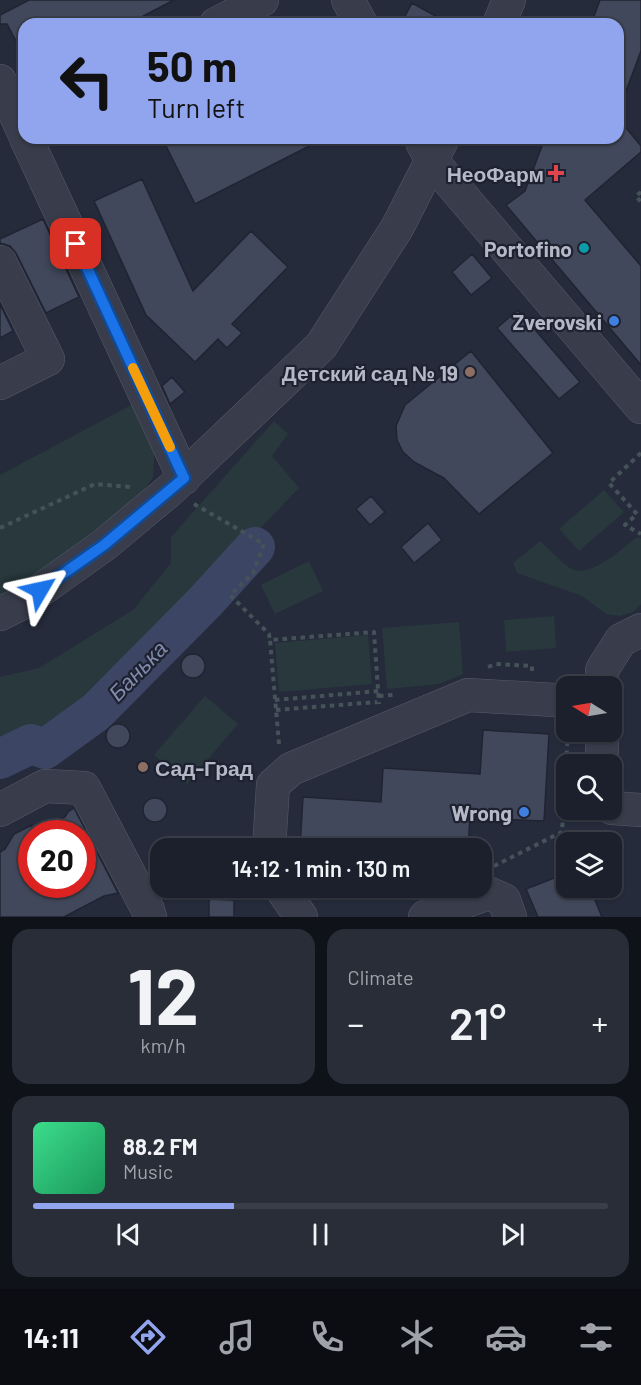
<!DOCTYPE html>
<html lang="en">
<head>
<meta charset="utf-8">
<style>
  :root { --surface:#1c202c; --page:#292d38; --text:#f1f3f6; --muted:#a0a3a9; --line:#3a3e48; --accent:#91a5ef }
  body { margin:0; font-family:Barlow,sans-serif; background:var(--page); color:var(--text); height:100vh; display:flex; flex-direction:column; font-size:22px; white-space:nowrap }
  * { box-sizing:border-box; margin:0 }
  p { font-size:20px; color:var(--muted) }
  .icon { flex:none; width:33px; height:33px; fill:none; stroke:currentColor; stroke-width:2; stroke-linecap:round; stroke-linejoin:round }
  .map { position:relative; height:917px; overflow:hidden }
  .drawer { display:flex; flex-direction:column; gap:12px; padding:12px; background:#0f1218; flex:1 }
  .drawer>* { flex:none }
  .guide { position:absolute; left:18px; top:18px; width:606px; height:126px; border-radius:18px; box-shadow:0 2px 4px #0004,0 0 0 2px var(--line); background:#91a5ef; color:#111; overflow:hidden }
  .needle { width:39px; rotate:281deg }
  .tools { position:absolute; left:556px; top:676px; display:grid; gap:12px }
  .tools a { display:grid; place-items:center; width:66px; height:66px; border-radius:12px; background:var(--surface); box-shadow:0 2px 4px #0004,0 0 0 2px var(--line); font-size:30px }
  .speed { position:absolute; left:18px; top:820px; display:flex; gap:12px; font-size:30px; font-weight:700; text-align:center }
  .speed>* { display:grid; place-content:center; width:78px; height:78px; border-radius:50%; background:var(--surface); box-shadow:0 2px 4px #0004,0 0 0 2px var(--line); line-height:1 }
  .speed .limit { border:9px solid #d22; background:#fff; color:#111 }
  .pin { position:absolute; display:grid; place-items:center; width:51px; height:51px; color:#fff; margin:-26px; border-radius:12px; box-shadow:0 3px 9px #0006 }
  .me { position:absolute; width:66px; margin:-33px; rotate:54deg; stroke-linejoin:round; filter:drop-shadow(0 0 4px #0008) }
  .turn { display:flex; align-items:center; gap:21px; height:126px; padding:0 30px; font-size:27px }
  .turn .icon { width:78px; height:78px; stroke-width:2.5 }
  .turn b { display:block; font-size:42px; line-height:51px }
  .big { font-size:45px; font-weight:600; line-height:1.1 }
  .drawer .card { flex:1; display:flex; flex-direction:column; justify-content:center; gap:9px; min-width:0; padding:0 21px; border-radius:18px; background:var(--page) }
  .drawer .dial { align-items:center; gap:0 }
  .dial b { font-size:78px; line-height:1 }
  .song { display:flex; align-items:center; gap:18px }
  .cover { width:72px; height:72px; border-radius:9px; background:linear-gradient(135deg,hsl(150 70% 55%),hsl(150 70% 35%)) }
  .played { height:6px; border-radius:3px; background:linear-gradient(90deg,var(--accent) 35%,var(--line) 35%) }
  .keys { display:flex; justify-content:space-around; direction:ltr }
  .heat { display:flex; justify-content:space-between; align-items:center; font-size:33px; direction:ltr }
  .drawer .tiles { flex:1; display:grid; gap:12px; grid-template-columns:1fr 1fr }
  .card:last-child { grid-column:span 2 }
  .trip { position:absolute; left:150px; top:838px; width:342px; height:60px; border-radius:18px; background:var(--surface); box-shadow:0 2px 4px #0004,0 0 0 2px var(--line); font-weight:600; line-height:60px; text-align:center }
  .dock { display:flex; height:96px; justify-content:space-around; align-items:center; background:#0b0d12; color:var(--muted) }
  .dock .icon { width:42px; height:42px }
  .dock .on { color:var(--accent) }
  .dock b { font-size:27px; color:var(--text) }
  .map>svg:first-child { display:block }
  .green { fill:#28383d }
  .lines { fill:none; stroke-linecap:round; stroke-linejoin:round }
  .river { stroke:#3c4563; stroke-width:40 }
  .building { fill:#42485b; stroke:#202432; stroke-width:1.5 }
  .minor-casing { stroke:#575b69; stroke-width:34 }
  .path { stroke:#455359; stroke-width:4; stroke-dasharray:4.5 4.5; stroke-linecap:butt }
  .minor { stroke:#393d4b; stroke-width:33 }
  .route-casing { stroke:#114b97; stroke-width:15 }
  .route { stroke:#1a73e8; stroke-width:10 }
  .slow { stroke:#f59e0b; stroke-width:10 }
  .health-dot { fill:#e0444e; stroke:#1e2230; stroke-width:2 }
  .culture-dot { fill:#0f9aa8; stroke:#1e2230; stroke-width:2 }
  .shop-dot { fill:#3f7fe0; stroke:#1e2230; stroke-width:2 }
  .education-dot { fill:#8d6e63; stroke:#1e2230; stroke-width:2 }
  .labels { text-anchor:middle; dominant-baseline:central; stroke-width:4.5; stroke-linejoin:round; paint-order:stroke }
  .poi-label { font-size:21px; font-weight:bold; fill:#b5b8c7; stroke:#1e2230; text-anchor:end }
  .water-label { font-size:22px; font-style:italic; fill:#7f8aac; stroke:#1e2230 }
</style>
</head>
<body>
<div class="map">
<svg width="641" height="917" viewBox="0 0 641 917">
  <rect width="100%" height="100%" fill="#252b3b"/>
  <path class="green" d="M135,403L155,448L153,477L130,511L22,588L0,596V475Z
    M274,421L288,434L272,456L299,488L142,651L125,704L47,754L0,779V677L39,668L133,610L171,563V537Z
    M604,490L624,512L579,551L559,529Z
    M637,537L641,539V604L633,612L620,616L606,614L582,596L517,573L513,563L540,541C547,547 565,566 572,569C591,578 623,548 637,537Z
    M309,561L323,591L275,614L261,585Z
    M554,616L556,648L506,652L504,620Z
    M459,622L463,674L439,684L387,689L382,628Z
    M368,635L372,684L279,692L275,643Z
    M205,696L238,724L187,784L154,755Z"/>
  <g class="lines">
    <path class="river" d="M0,759L31,744L45,749L96,712L204,603L255,547"/>
  </g>
  <path class="building" d="M29,0H174L128,24H24V56L7,24H0V15Z
    M600,0H641V51L620,107H618V24H591Z
    M412,3L450,24H401Z
    M618,118L641,146V152L585,200L641,266V365L506,205L525,191L545,138H618Z
    M162,138H325L195,204Z
    M142,179L193,291L251,231L288,267L232,324L242,333L227,348L218,339L195,362L146,315L94,201Z
    M43,219L79,297L46,313L16,253L10,246L0,243V239Z
    M472,254L492,278L471,295L452,272Z
    M0,304L13,331L0,338Z
    M518,310L580,382L559,399L497,328Z
    M471,351L553,453L479,514L444,478L414,462L403,452L397,440L396,426L405,405Z
    M172,377L185,392L170,404L162,386Z
    M371,496L385,512L370,525L356,509Z
    M428,523L442,540L414,563L401,547Z
    M181 666a12 12 0 1 1 24 0a12 12 0 1 1-24 0Z
    M106 736a12 12 0 1 1 24 0a12 12 0 1 1-24 0Z
    M483,730L549,734L544,821L497,819L495,812V818L470,817L468,849L381,847L380,849H300L303,797L381,802L383,768L480,774Z
    M143 810a12 12 0 1 1 24 0a12 12 0 1 1-24 0Z
    M74,808L118,893L104,896L64,917H0V852L5,849L14,834L32,825V885H82V834H34L65,817L68,812Z
    M567,873V888H590L602,917H538L526,889Z
    M209,899L234,900V917H209Z"/>
  <g class="lines">
    <g class="minor-casing">
      <path id="minor" d="M348,0L361,24
        M216,24L262,0
        M499,24L509,0
        M0,81L24,133
        M26,138L184,478
        M422,142L432,161L641,407
        M0,262L48,359L0,383
        M0,614L24,602L104,545L170,490L321,346L397,228L443,138
        M602,687V670L621,640L641,630
        M602,765V732
        M612,808L641,810
        M0,810L45,786L84,788L148,910L150,917
        M269,849L273,785L291,769L468,695L555,700
        M281,888L301,917
        M425,917L488,893L504,900L510,917"/>
    </g>
    <path class="path" d="M641,192L636,196L641,202
      M641,453L609,483L637,514L625,525L641,534
      M194,504L264,544L253,573L230,595L269,634L270,640
      M0,528L95,484L130,487
      M488,667L496,664L532,666V671
      M379,696L393,695
      M275,700L379,691
      M276,710L377,702
      M279,744L270,640L374,632L379,704
      M494,866L562,832L568,732"/>
    <use href="#minor" class="minor"/>
  </g>
  <g class="lines">
    <g class="route-casing">
      <path id="route" d="M40,590L104,545L184,478L76,244"/>
    </g>
    <use href="#route" class="route"/>
    <path class="slow" d="M133,368L170,447"/>
  </g>
  <path class="health-dot" d="M553 164h6v6h6v6h-6v6h-6v-6h-6v-6h6z"/>
  <circle class="culture-dot" cx="584" cy="248" r="6"/>
  <g class="shop-dot">
    <circle cx="614" cy="321" r="6"/>
    <circle cx="524" cy="812" r="6"/>
  </g>
  <g class="education-dot">
    <circle cx="470" cy="372" r="6"/>
    <circle cx="143" cy="767" r="6"/>
  </g>
  <g class="labels">
    <g class="poi-label">
      <text x="544" y="173">НеоФарм</text>
      <text x="572" y="248">Portofino</text>
      <text x="602" y="321">Zverovski</text>
      <text x="458" y="372">Детский сад № 19</text>
      <text x="155" y="767" text-anchor="start">Сад-Град</text>
      <text x="512" y="812">Wrong</text>
    </g>
    <g class="water-label">
      <text transform="translate(137 670) rotate(-46)">Банька</text>
    </g>
  </g>
</svg>
<div class="tools">
<a><svg class="needle" viewBox="-14 -14 28 28"><path d="M0-13l5 13h-10z" fill="#e53935"/><path d="M0 13l5-13h-10z" fill="#a0a3a9"/></svg></a>
<a><svg class="icon" aria-label="search" viewBox="0 0 24 24"><circle cx="10" cy="10" r="6"/><path d="M15 15l6 6"/></svg></a>
<a><svg class="icon" aria-label="layers" viewBox="0 0 24 24"><path d="M12 4l9 5-9 5-9-5zM3 14l9 5 9-5"/></svg></a>
</div>
<div class="speed"><div class="limit">20</div></div>
<div class="pin" style="left:76px;top:244px;background:#d93025"><svg class="icon" aria-label="arrive" viewBox="0 0 24 24"><path d="M6 21V4h12l-3 4 3 4H6"/></svg></div>
<svg class="me" style="left:40px;top:590px" viewBox="-20 -20 40 40"><path d="M0-17L14 15 0 8-14 15z" fill="#1a73e8" stroke="#fff" stroke-width="4"/></svg>
<div class="trip">14:12 · 1 min · 130 m</div>
<div class="guide">
<div class="turn"><svg class="icon" aria-label="left" viewBox="0 0 24 24"><path d="M17 20v-9H6M10 6l-5 5 5 5"/></svg><div><b>50 m</b>Turn left</div></div>
</div>
</div>
<section class="drawer">
<div class="tiles">
<div class="card dial"><b>12</b><p>km/h</p></div>
<div class="card"><p>Climate</p>
<div class="heat"><a>−</a><b class="big">21°</b><a>+</a></div>
</div>
<div class="card">
<div class="song"><i class="cover"></i><div><b>88.2 FM</b><p>Music</p></div></div>
<div class="played"></div>
<div class="keys"><svg class="icon" aria-label="previous" viewBox="0 0 24 24"><path d="M18 5L8 12l10 7zM5 5v14"/></svg><svg class="icon" aria-label="pause" viewBox="0 0 24 24"><path d="M8 5v14M16 5v14"/></svg><svg class="icon" aria-label="next" viewBox="0 0 24 24"><path d="M6 5l10 7-10 7zM19 5v14"/></svg></div>
</div>
</div>
</section>
<nav class="dock">
<b>14:11</b>
<svg class="icon on" aria-label="directions" viewBox="0 0 24 24"><path d="M12 3l9 9-9 9-9-9zM9 14v-3h6M13 9l2 2-2 2"/></svg>
<svg class="icon" aria-label="music" viewBox="0 0 24 24"><path d="M9 18V5l10-2v13"/><circle cx="6" cy="18" r="3"/><circle cx="16" cy="16" r="3"/></svg>
<svg class="icon" aria-label="phone" viewBox="0 0 24 24"><path d="M5 4h4l2 5-3 2q2 4 5 5l2-3 5 2v4C11 20 4 13 5 4z"/></svg>
<svg class="icon" aria-label="climate" viewBox="0 0 24 24"><path d="M12 3v18M4 7l16 10M4 17L20 7"/></svg>
<svg class="icon" aria-label="car" viewBox="0 0 24 24"><path d="M5 17H2v-5l4-1 3-4h7l3 4 3 1v5h-3M9 17h6M6 11h13"/><circle cx="7" cy="17" r="2"/><circle cx="17" cy="17" r="2"/></svg>
<svg class="icon" aria-label="filters" viewBox="0 0 24 24"><path d="M4 7h16M4 17h16"/><circle cx="9" cy="7" r="2"/><circle cx="15" cy="17" r="2"/></svg>
</nav>
</body>
</html>
